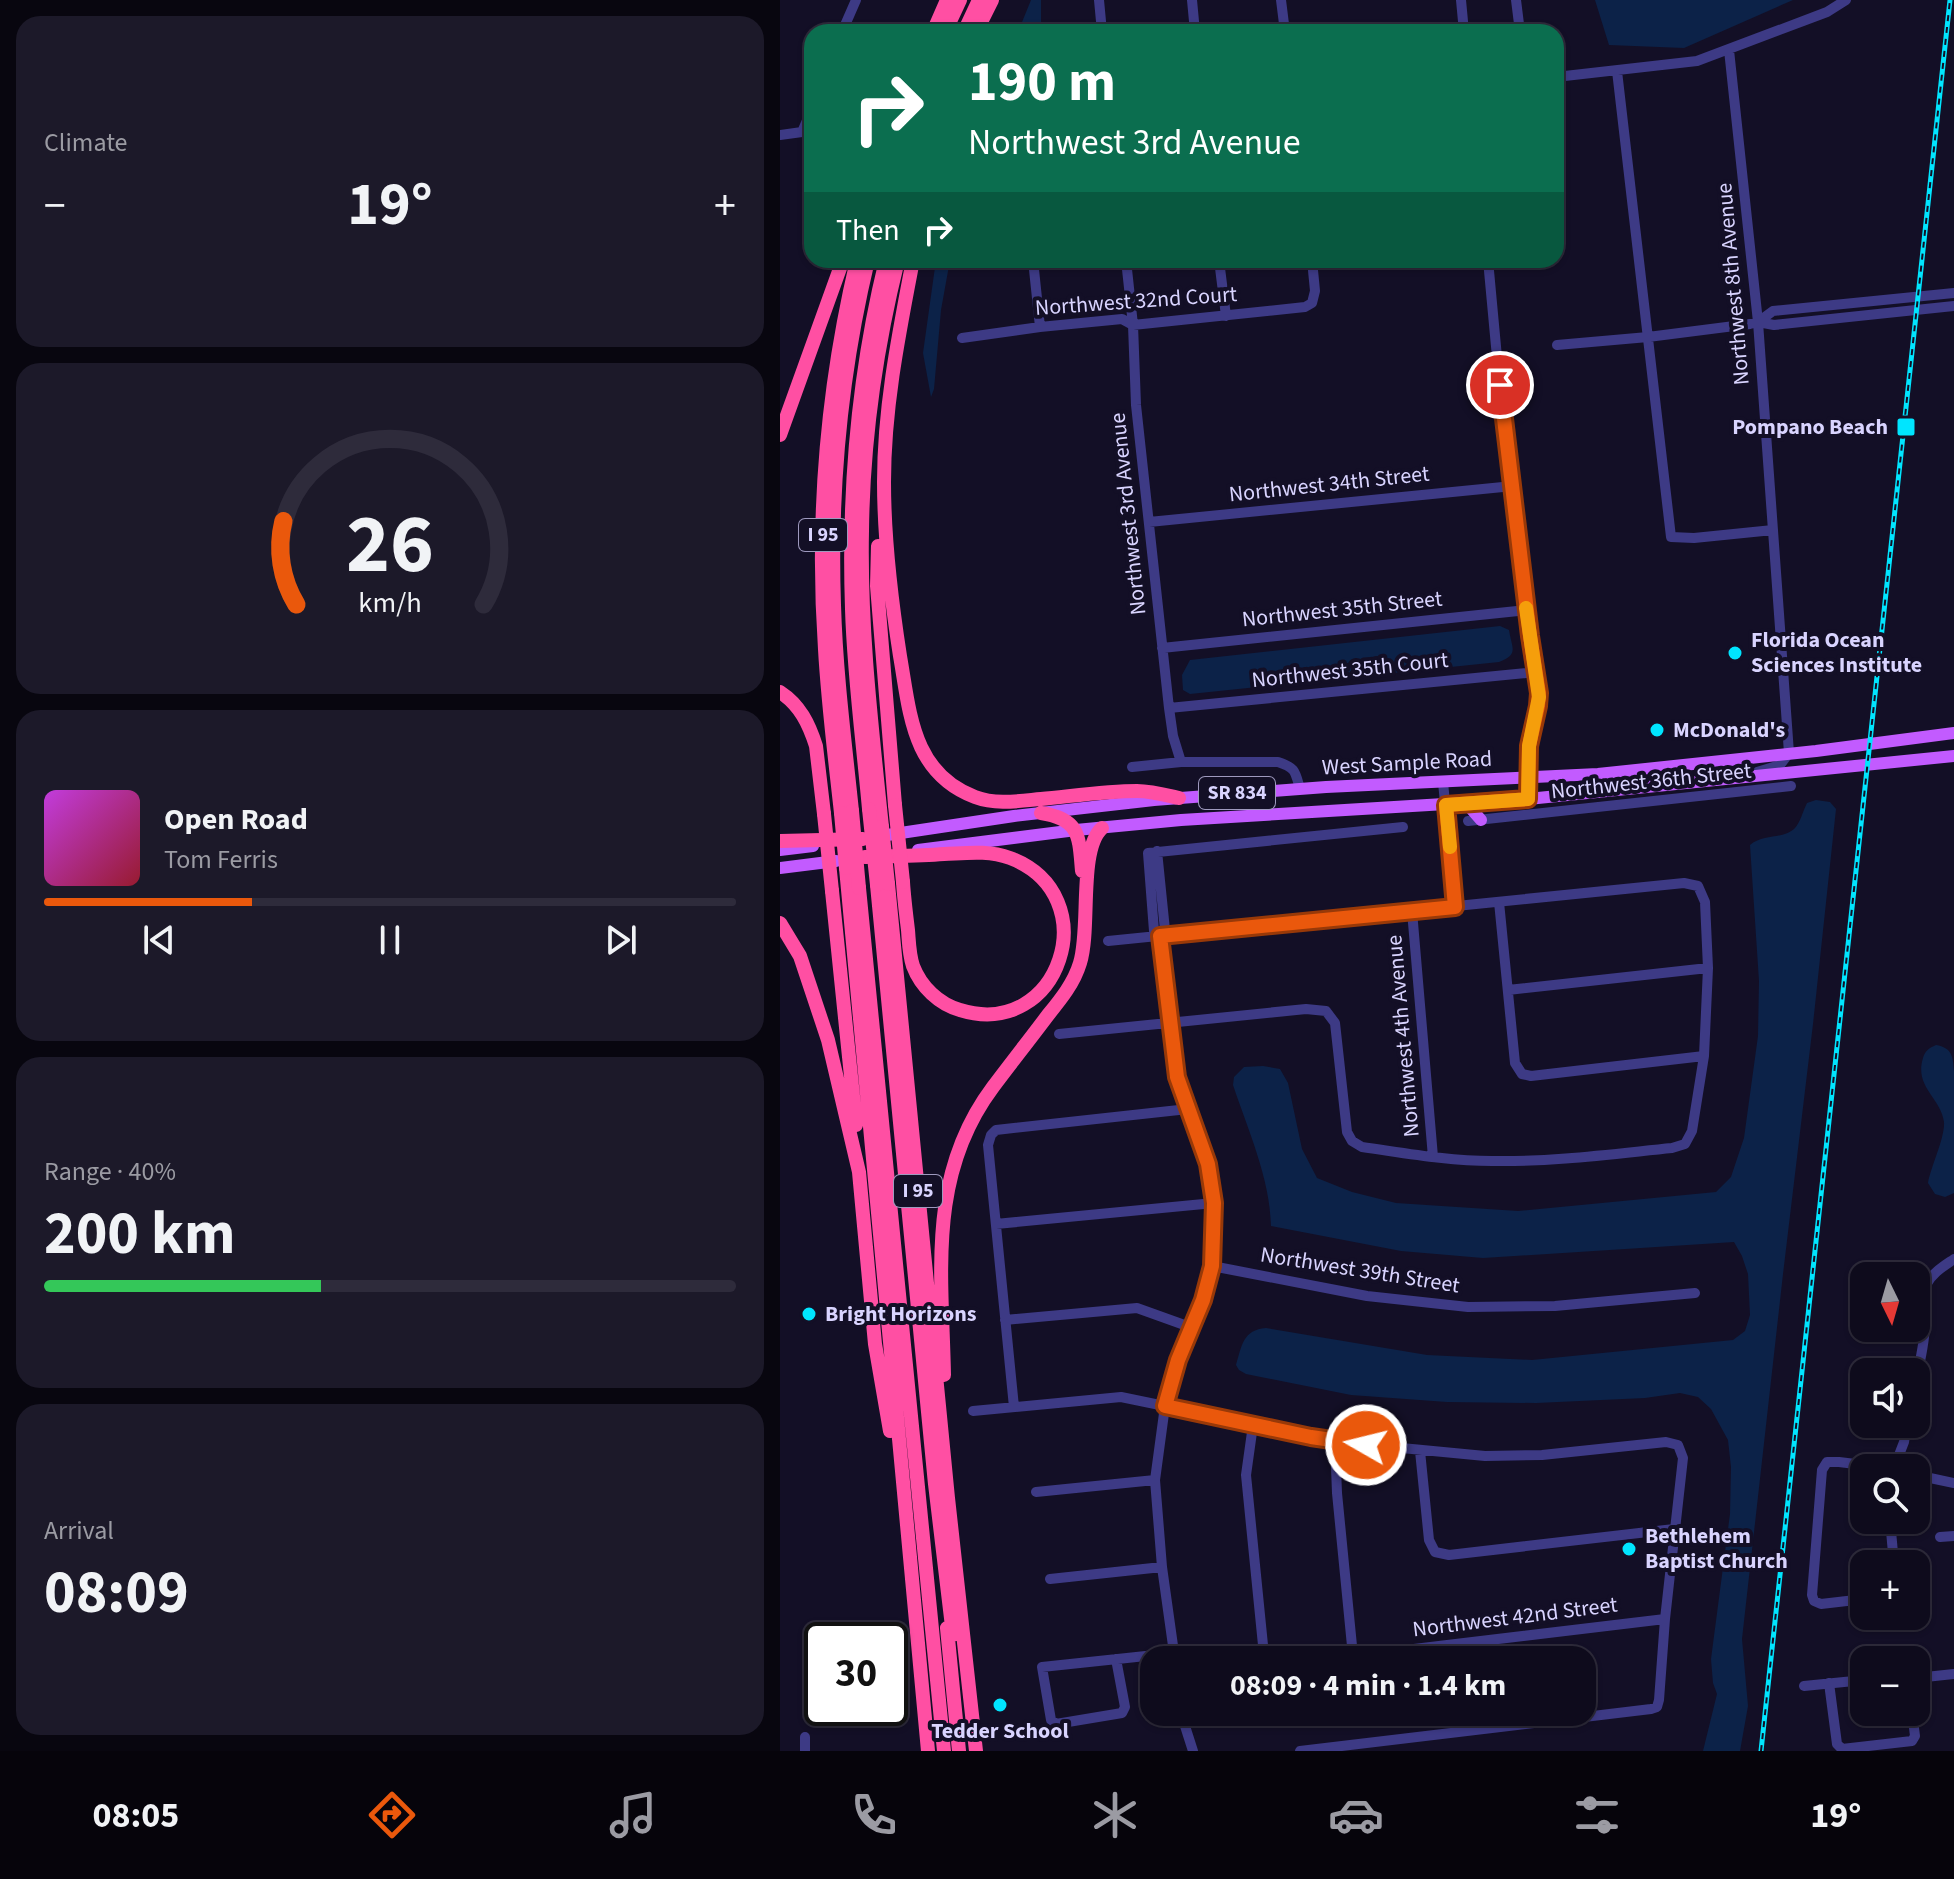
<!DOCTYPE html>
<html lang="en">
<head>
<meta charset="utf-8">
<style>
  :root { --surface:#0e0b1c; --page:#1c1929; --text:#f1f3f6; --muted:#9b9ba3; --line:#2e2b3b; --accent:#ea580c }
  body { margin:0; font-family:"Source Sans 3",sans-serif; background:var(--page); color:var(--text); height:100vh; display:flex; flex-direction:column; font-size:30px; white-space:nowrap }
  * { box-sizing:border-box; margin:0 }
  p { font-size:26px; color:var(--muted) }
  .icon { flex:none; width:44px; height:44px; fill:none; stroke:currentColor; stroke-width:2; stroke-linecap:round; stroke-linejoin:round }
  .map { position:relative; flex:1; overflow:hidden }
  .panel { display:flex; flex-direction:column; gap:16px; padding:16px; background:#08060f; width:780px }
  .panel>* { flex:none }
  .banner { position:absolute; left:24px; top:24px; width:760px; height:244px; border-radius:24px; box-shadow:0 2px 6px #0004,0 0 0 2px var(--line); background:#0b6e4f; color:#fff; overflow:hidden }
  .needle { width:52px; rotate:175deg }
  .fabs { position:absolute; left:1070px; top:1262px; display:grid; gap:16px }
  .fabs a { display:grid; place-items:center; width:80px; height:80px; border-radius:16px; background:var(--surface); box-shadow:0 2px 6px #0004,0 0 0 2px var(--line); font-size:40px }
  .speed { position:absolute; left:24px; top:1622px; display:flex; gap:16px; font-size:40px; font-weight:700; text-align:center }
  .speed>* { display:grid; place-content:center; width:104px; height:104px; border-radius:50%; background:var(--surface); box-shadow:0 2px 6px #0004,0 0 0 2px var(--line); line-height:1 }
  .speed .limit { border:4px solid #111; border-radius:12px; background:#fff; color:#111 }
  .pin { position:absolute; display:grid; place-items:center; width:68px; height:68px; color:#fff; margin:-34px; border:4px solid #fff; border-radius:50%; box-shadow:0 2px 8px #0007 }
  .me { position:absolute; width:88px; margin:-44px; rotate:278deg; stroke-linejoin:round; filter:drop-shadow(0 0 6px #0008) }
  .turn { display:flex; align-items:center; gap:28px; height:168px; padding:0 32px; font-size:36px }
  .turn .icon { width:104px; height:104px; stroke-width:2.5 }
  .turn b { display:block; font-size:56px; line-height:68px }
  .then { display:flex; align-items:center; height:76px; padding:0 32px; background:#0003; gap:16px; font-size:30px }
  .big { font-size:60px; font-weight:700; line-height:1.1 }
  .panel .tile { flex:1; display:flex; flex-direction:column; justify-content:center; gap:12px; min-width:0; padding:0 28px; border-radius:24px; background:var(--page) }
  .panel .dial { align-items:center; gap:0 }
  .dial svg { height:208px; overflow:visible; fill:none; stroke:var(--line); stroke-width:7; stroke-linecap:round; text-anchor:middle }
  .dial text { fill:var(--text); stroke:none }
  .song { display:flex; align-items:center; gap:24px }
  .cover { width:96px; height:96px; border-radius:12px; background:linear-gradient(135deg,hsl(290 70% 55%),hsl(350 70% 35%)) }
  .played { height:8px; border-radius:4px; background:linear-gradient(90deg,var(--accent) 30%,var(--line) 30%) }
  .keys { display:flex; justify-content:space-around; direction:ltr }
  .heat { display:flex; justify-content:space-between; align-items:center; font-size:44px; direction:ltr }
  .charge { height:12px; border-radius:6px; background:linear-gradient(90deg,#34c759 40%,var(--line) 0) }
  .trip { position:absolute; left:360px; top:1646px; width:456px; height:80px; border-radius:24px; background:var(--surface); box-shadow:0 2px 6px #0004,0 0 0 2px var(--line); font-weight:700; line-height:80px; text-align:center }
  .tab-bar { display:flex; height:128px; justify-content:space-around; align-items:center; background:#06040b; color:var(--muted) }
  .tab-bar .icon { width:56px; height:56px }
  .tab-bar .selected { color:var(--accent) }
  .tab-bar b { font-size:36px; color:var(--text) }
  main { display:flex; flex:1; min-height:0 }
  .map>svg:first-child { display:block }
  .water { fill:#0c2248 }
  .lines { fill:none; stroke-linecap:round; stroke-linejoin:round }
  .minor { stroke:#3d3a85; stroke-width:10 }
  .major { stroke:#c25bff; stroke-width:12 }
  .highway { stroke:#ff4fa3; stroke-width:14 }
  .rail-casing { stroke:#00e5ff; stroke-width:5 }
  .rail { stroke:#130f26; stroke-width:2; stroke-dasharray:6; stroke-linecap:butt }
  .highway-bridge { stroke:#ff4fa3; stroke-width:14 }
  .route-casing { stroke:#983908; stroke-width:20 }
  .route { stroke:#ea580c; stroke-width:14 }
  .slow { stroke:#f59e0b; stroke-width:14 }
  .poi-dot { fill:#00e5ff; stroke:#130f26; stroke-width:3 }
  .labels { text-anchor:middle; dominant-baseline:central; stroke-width:8; stroke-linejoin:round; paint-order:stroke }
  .shield { fill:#130f26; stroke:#9e99be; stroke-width:2 }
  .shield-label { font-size:20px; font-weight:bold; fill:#d9d4ff }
  .street-label { font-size:22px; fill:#d9d4ff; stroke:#130f26 }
  .poi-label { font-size:22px; font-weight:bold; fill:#d9d4ff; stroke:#130f26; text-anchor:start }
</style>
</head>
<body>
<main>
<section class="panel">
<div class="tile"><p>Climate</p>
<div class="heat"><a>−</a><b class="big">19°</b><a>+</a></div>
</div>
<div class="tile dial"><svg viewBox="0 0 100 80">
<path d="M14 69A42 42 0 1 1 86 69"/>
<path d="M14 69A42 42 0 0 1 9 37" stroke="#ea580c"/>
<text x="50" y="56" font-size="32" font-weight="700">26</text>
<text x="50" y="72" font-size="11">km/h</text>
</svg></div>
<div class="tile">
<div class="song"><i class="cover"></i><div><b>Open Road</b><p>Tom Ferris</p></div></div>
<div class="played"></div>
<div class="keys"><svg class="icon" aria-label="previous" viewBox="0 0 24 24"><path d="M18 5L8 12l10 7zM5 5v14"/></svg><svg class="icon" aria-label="pause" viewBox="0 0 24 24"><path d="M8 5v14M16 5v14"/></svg><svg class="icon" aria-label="next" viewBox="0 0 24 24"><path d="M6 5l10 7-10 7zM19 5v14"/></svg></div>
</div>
<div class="tile"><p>Range · 40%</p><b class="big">200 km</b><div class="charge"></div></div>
<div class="tile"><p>Arrival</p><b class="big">08:09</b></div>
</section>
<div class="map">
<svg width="1174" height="1751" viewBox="0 0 1174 1751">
  <rect width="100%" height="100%" fill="#130f26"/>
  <path class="water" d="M251,0H261V32H238Z
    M815,0H1013L904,48L829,45Z
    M156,260H170L161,310L154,389L151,397L143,353Z
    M720,626L729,630C732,649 739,654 719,662L410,694L403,690L402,675L410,660Z
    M1036,800L1050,802L1056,809L1033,1024L1003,1274L962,1639L968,1706L960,1751H923L937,1694L933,1683L931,1659L950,1514L951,1467L948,1440L931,1409L918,1397L900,1393L865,1398L756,1403L667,1402L571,1395L466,1374L459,1370L456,1365C462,1345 463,1330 486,1328L647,1355L752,1360L953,1340L965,1331L970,1315L968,1274L962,1256L954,1242L703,1258L621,1251L491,1226C490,1178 468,1130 453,1085L454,1077L464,1067L483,1066L500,1069L508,1083L522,1149L537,1178L572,1192L616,1203L738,1211L936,1192L951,1177L964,1138L978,1036L979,981L970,845C985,833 1003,840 1015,828C1020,823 1023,811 1027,803Z
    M1156,1045C1172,1048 1173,1056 1174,1071V1193L1165,1197L1155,1194L1148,1183C1151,1166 1165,1138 1164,1122C1161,1098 1134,1087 1143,1058C1145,1051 1149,1048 1156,1045Z"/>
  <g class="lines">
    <path class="minor" d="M319,0L322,32
      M412,0L415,32
      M501,0L505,32
      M681,0L684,32
      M736,0L740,32
      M62,32L76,0
      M949,50L978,322L1009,753L1000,765L977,772
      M837,71L891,537L914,538L993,530
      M776,77L917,61L1047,12L1066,0
      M0,135L22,132L32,109
      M253,260L260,327
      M346,260L353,325L356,405L389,708L393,736L401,762
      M439,260L446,316
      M708,260L718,368L750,636L759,693L758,710L749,746L748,799
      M978,322L994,325L1174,306
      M182,338L260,327L342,319L353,325L525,307L532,303L535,291L532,260
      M777,345L868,337L970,324L978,322L993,311L1174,293
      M369,522L733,486
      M382,648L747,610
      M389,708L756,672
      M352,767L401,762H498C516,768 515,771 520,789
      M663,782L675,907
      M688,821L1011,786
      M377,851L385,930L380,936
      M719,902L735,1063L742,1074L751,1076L924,1056
      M632,911L653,1157
      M728,990L928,968
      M279,1034L526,1009L546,1011L555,1023L567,1132L572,1141L582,1147C625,1153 668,1161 712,1161C772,1162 832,1154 892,1148L905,1144L912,1131L924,1056L928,968L925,902L918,886L904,883L328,941
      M216,1224L434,1203
      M432,1266L587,1296L688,1307L775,1306L915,1293
      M225,1320L357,1308L410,1327
      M1136,1380C1140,1361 1145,1342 1145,1323C1145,1310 1141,1297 1146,1285C1152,1273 1164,1266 1174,1259
      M234,1407L208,1145L211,1135L216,1130L408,1109
      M193,1411L341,1397L559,1442L705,1456L762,1455L886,1442L898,1445L903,1458L885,1619L879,1700L877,1707L871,1709L520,1751
      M473,1425L466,1475L484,1655L489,1660
      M559,1442L556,1467L557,1493L573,1656
      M640,1451L649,1540L655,1552L669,1555L894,1529
      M1114,1468L1124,1442L1127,1424
      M1136,1475L1174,1483
      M256,1492L375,1480
      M1110,1520L1114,1564
      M1160,1537L1174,1536
      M270,1579L382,1567
      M1084,1599L1041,1604L1034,1601L1032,1595L1042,1470L1047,1462H1059L1108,1468
      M336,1659L345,1707L342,1713L276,1724L271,1720L262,1667L394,1653
      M395,1660L382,1567L375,1480L385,1406L398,1360L423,1300L432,1266L434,1203L428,1164L397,1077L380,936L374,931L368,853L623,827
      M542,1660L885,1619
      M1136,1678L1174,1674
      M1049,1683L1057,1744L1062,1749L1132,1741L1135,1736L1132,1712
      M1024,1686L1084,1680
      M403,1712L405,1726L413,1751
      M25,1751V1737"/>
    <path class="major" d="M687,804L701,820
      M94,837L234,816L374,800L546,787L818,774L1036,751L1174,733
      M0,850L33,846
      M138,850L296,830L401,820L748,799L1174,756
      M0,868L56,861"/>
    <path class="highway" d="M153,32L167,0
      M165,32L180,0
      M184,32L199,0
      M196,32L212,0
      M133,260C119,333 104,407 104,482C104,540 111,598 120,656C130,713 132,773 195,797C216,805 239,801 261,799C293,796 326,791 357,791C371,791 386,795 399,798
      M0,435L63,260
      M98,546L97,586L115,805
      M0,692C20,705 29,724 36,746L44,814
      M89,809C83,742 74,676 72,609C68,492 78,374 106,260
      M72,811C65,743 56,674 54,605C50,489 61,373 88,260
      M61,813C55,758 48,703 45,649C36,519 47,387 77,260
      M261,813C300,819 299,836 302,871
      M102,827C92,729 80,630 82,531C83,439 96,349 118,260
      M0,841L83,839
      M85,857C111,856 138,856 164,854C187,853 208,850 230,858C328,895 280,1041 180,1010C159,1004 141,987 133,966C129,954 129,942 128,930C126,914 124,898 123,882
      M66,868L148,1751
      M108,884L168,1498L196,1751
      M97,885L155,1484L173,1635
      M79,888L164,1751
      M52,891L76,1125
      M0,923L20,956L48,1040L79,1172L95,1344L110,1431
      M164,1375C162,1273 147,1175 213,1087C231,1063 250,1039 268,1015C281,999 294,983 300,963C311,928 298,850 322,828
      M167,1628L179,1751"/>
    <g class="rail-casing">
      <path id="rail" d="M981,1751L1170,0"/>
    </g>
    <use href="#rail" class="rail"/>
    <path class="highway-bridge" d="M115,805L123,882
      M89,809L97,885
      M72,811L79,888
      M61,813L66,868
      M44,814L52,891
      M102,827L108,884"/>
  </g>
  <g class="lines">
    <g class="route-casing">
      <path id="route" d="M586,1445L531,1437L385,1406L398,1360L423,1300L432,1266L434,1203L428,1164L397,1077L380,936L675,907L666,805L748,799L749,746L758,706L759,693L750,636L720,385"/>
    </g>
    <use href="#route" class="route"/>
    <path class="slow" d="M670,847L666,805L748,799L749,746L759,697L746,608"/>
  </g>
  <g class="poi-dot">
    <rect x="1116" y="417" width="20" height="20" rx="4"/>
    <circle cx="955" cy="653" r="8"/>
    <circle cx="877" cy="730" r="8"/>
    <circle cx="29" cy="1314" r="8"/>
    <circle cx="849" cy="1549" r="8"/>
    <circle cx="220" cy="1705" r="8"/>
  </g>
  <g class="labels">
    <g class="shield">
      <rect x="19" y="519" width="48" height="32" rx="6"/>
      <rect x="419" y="777" width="76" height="32" rx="6"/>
      <rect x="114" y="1175" width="48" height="32" rx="6"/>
    </g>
    <g class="shield-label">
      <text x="43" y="535">I 95</text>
      <text x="457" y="793">SR 834</text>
      <text x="138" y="1191">I 95</text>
    </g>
    <g class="street-label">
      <text transform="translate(953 284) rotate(-95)">Northwest 8th Avenue</text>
      <text transform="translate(356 301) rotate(-4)">Northwest 32nd Court</text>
      <text transform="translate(549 484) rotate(-6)">Northwest 34th Street</text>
      <text transform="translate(348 514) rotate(-96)">Northwest 3rd Avenue</text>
      <text transform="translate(562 609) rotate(-6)">Northwest 35th Street</text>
      <text transform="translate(570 670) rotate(-6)">Northwest 35th Court</text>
      <text transform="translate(627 763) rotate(-3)">West Sample Road</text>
      <text transform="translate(871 781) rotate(-6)">Northwest 36th Street</text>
      <text transform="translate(623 1036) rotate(-95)">Northwest 4th Avenue</text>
      <text transform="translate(580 1270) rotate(9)">Northwest 39th Street</text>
      <text transform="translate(735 1617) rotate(-7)">Northwest 42nd Street</text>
    </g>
    <g class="poi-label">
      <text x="1108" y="427" text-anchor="end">Pompano Beach</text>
      <text x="971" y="640">Florida Ocean<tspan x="971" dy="25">Sciences Institute</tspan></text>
      <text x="893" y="730">McDonald's</text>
      <text x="45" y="1314">Bright Horizons</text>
      <text x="865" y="1536">Bethlehem<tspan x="865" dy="25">Baptist Church</tspan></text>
      <text x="220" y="1731" text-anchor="middle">Tedder School</text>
    </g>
  </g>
</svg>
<div class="fabs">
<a><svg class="needle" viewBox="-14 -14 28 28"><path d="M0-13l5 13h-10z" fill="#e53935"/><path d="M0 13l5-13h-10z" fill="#9b9ba3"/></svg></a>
<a><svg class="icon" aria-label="sound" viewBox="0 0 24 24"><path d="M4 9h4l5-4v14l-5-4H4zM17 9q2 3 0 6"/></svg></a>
<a><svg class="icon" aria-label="search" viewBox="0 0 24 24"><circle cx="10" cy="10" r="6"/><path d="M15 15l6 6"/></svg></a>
<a>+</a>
<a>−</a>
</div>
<div class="speed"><div class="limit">30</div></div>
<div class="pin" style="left:720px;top:385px;background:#d93025"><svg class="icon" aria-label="arrive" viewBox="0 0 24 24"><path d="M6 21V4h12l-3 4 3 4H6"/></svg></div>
<svg class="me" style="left:586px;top:1445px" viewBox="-20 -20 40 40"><circle r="17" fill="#ea580c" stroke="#fff" stroke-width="3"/><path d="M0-11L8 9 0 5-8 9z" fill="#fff"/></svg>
<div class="trip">08:09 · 4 min · 1.4 km</div>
<div class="banner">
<div class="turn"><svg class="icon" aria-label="right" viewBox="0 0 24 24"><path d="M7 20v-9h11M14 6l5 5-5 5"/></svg><div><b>190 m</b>Northwest 3rd Avenue</div></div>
<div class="then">Then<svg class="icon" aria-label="right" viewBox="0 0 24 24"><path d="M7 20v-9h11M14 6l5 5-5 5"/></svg></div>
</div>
</div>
</main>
<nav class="tab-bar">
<b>08:05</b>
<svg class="icon selected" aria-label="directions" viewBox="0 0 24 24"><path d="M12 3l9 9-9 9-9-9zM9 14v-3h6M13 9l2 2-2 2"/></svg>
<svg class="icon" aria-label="music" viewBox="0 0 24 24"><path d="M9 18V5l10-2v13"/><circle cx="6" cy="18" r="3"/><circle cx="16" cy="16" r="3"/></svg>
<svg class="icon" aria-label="phone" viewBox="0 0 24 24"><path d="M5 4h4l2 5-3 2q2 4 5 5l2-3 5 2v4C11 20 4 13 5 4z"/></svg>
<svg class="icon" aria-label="climate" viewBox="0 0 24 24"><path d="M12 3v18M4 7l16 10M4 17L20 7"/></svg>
<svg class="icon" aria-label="car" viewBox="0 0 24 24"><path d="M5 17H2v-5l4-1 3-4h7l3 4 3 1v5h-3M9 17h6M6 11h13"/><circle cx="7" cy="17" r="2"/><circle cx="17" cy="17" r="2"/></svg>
<svg class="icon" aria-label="filters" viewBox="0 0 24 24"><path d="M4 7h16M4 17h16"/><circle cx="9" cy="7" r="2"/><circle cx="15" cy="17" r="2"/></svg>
<b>19°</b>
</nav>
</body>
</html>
